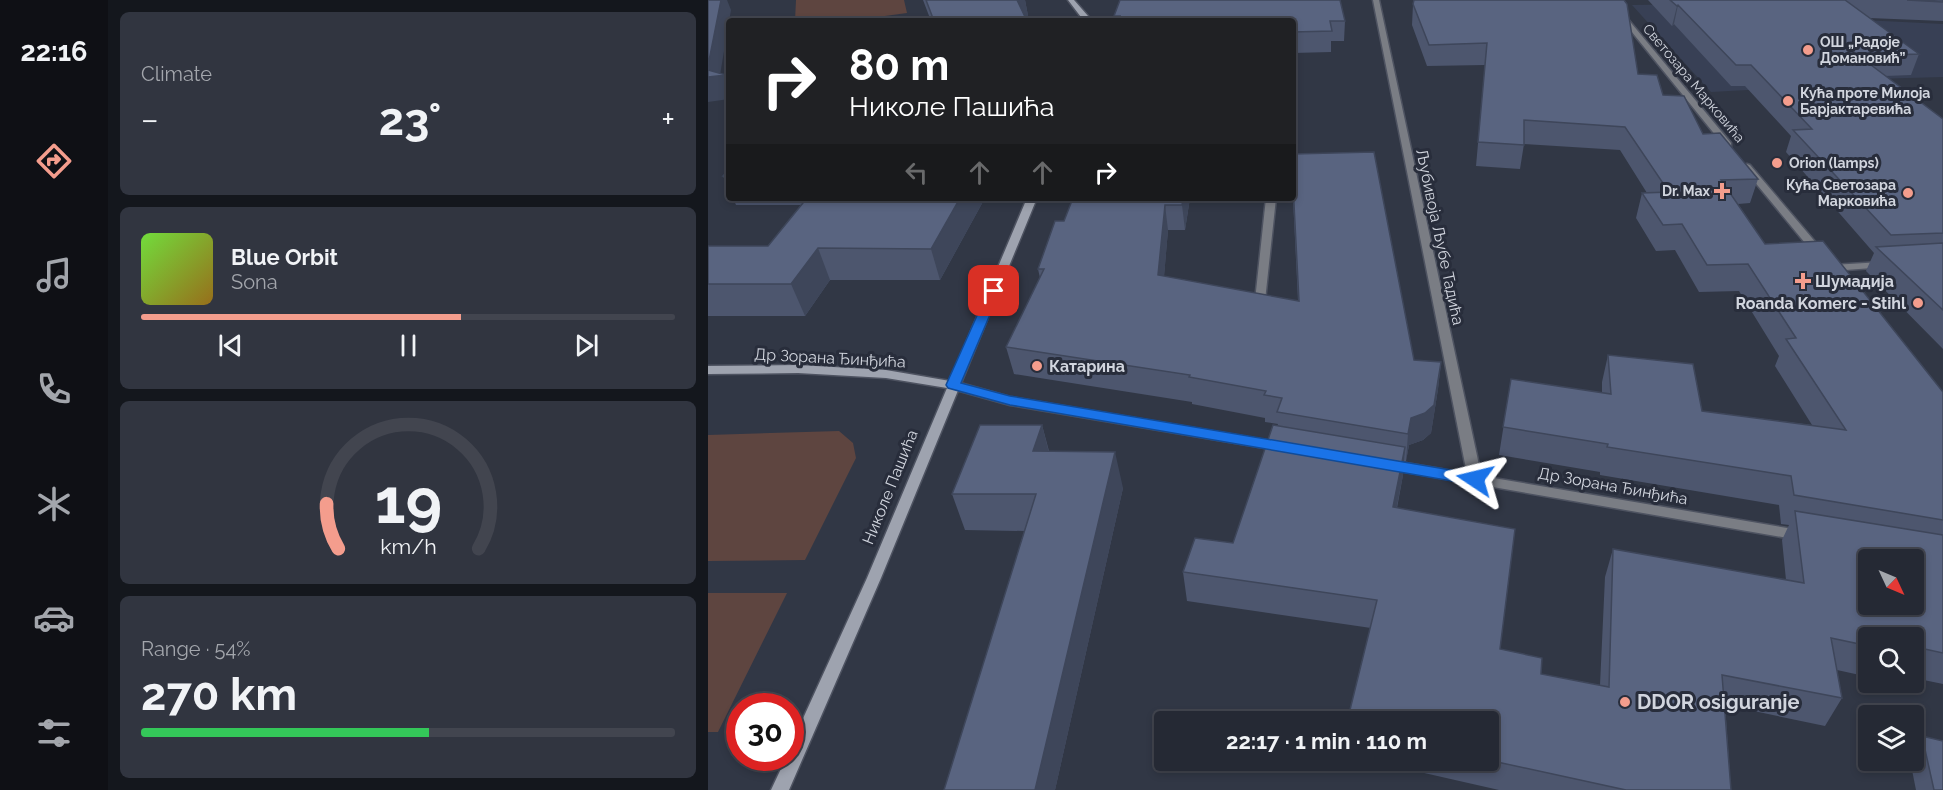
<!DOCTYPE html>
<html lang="en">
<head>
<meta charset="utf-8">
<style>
  :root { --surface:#252934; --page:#313540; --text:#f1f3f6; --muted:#a3a6ac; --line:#42454f; --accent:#f49d8d }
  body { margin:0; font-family:Raleway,sans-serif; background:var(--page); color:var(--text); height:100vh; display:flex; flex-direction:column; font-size:22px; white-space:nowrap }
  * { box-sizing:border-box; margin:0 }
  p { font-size:20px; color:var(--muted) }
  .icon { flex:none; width:33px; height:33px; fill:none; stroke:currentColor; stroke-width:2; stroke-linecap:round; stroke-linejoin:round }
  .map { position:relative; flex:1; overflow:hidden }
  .drawer { display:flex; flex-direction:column; gap:12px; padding:12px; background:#14171d; width:600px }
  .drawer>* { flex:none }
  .banner { position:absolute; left:18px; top:18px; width:570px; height:183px; border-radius:6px; box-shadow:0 3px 9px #0003,0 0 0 2px var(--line); background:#202124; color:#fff; overflow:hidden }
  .needle { width:39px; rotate:134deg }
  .tools { position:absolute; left:1150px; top:549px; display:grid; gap:12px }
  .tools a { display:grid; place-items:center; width:66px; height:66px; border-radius:6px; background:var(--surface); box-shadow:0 3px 9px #0003,0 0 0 2px var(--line); font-size:30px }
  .speed { position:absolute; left:18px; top:693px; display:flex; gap:12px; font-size:30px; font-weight:700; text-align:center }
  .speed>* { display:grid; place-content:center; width:78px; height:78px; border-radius:50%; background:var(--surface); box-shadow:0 3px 9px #0003,0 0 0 2px var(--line); line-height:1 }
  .speed .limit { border:9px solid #d22; background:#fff; color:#111 }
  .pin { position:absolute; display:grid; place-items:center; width:51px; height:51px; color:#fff; margin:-26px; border-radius:12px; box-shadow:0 3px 9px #0006 }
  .me { position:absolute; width:66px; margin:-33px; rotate:280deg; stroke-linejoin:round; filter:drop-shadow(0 0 4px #0008) }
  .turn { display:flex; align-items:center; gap:21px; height:126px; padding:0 24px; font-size:27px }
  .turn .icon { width:78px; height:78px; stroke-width:2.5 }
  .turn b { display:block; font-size:42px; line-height:51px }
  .lanes { display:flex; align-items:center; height:57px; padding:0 24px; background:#0003; justify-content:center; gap:30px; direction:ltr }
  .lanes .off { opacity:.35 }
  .big { font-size:45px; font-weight:700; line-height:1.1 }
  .drawer .widget { flex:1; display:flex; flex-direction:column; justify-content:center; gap:9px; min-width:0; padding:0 21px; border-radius:9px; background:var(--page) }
  .drawer .dial { align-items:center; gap:0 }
  .dial svg { height:156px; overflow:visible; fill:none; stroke:var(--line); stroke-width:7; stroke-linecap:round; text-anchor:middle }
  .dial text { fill:var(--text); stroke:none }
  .song { display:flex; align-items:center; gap:18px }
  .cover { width:72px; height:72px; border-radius:9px; background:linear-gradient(135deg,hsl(100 70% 55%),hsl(40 70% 35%)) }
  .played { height:6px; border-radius:3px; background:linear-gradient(90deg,var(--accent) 60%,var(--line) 60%) }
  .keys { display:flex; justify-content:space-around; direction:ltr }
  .heat { display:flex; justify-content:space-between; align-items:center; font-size:33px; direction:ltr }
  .charge { height:9px; border-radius:4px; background:linear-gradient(90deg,#34c759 54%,var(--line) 0) }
  .trip { position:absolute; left:446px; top:711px; width:345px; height:60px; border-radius:6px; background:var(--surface); box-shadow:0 3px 9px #0003,0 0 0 2px var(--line); font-weight:700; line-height:60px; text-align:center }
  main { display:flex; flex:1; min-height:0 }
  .menu { display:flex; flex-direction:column; width:108px; justify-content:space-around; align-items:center; background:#0f1015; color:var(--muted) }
  .menu .icon { width:42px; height:42px }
  .menu .active { color:var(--accent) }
  .menu b { font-size:27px; color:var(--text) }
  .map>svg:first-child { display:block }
  .built { fill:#384055 }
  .green { fill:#5e4540 }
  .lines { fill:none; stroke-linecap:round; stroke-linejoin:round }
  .lane-casing { stroke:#4e5361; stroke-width:3 }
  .street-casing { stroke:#4e5361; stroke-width:3 }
  .secondary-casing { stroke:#4e5361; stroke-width:3 }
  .lane { fill:#7a7d84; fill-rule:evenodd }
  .street { fill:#7a7d84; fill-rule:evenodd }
  .secondary { fill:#9ea3af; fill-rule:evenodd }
  .wall { fill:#4d566e }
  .shaded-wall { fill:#3e465a }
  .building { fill:#596480; stroke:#3e465a; stroke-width:1.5; fill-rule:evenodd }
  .route { fill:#1a73e8; stroke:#114b97; stroke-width:1.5 }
  .poi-dot { fill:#f49d8d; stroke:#282d3b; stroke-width:2 }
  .labels { text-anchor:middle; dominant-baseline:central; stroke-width:6; stroke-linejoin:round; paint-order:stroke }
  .far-poi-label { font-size:14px; font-weight:bold; fill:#d1d5de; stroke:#282d3b; text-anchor:start }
  .far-street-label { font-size:14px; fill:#d1d5de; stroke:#282d3b }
  .street-label { font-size:16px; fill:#d1d5de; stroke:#282d3b }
  .poi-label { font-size:16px; font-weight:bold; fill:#d1d5de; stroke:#282d3b; text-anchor:start }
  .near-poi-label { font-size:20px; font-weight:bold; fill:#d1d5de; stroke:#282d3b; text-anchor:start }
</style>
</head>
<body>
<main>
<nav class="menu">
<b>22:16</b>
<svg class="icon active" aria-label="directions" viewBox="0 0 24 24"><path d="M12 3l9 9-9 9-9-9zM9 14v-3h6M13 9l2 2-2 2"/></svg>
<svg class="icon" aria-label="music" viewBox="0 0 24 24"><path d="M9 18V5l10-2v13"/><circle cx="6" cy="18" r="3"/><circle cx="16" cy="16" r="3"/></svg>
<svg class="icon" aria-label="phone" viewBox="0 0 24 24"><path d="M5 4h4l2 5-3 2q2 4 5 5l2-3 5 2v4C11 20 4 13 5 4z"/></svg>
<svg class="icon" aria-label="climate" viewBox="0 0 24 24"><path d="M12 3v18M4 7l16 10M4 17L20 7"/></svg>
<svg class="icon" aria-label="car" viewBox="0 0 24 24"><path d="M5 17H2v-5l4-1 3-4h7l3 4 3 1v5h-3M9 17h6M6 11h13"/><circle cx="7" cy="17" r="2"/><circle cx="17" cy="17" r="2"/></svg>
<svg class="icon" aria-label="filters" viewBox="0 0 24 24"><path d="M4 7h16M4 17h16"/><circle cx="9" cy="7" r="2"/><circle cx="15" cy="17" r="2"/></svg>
</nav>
<section class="drawer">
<div class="widget"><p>Climate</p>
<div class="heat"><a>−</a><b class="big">23°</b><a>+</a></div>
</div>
<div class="widget">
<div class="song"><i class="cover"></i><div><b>Blue Orbit</b><p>Sona</p></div></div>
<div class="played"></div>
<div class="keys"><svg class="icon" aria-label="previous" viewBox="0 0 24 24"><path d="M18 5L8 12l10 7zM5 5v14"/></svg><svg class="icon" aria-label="pause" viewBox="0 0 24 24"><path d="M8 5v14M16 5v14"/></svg><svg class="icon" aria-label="next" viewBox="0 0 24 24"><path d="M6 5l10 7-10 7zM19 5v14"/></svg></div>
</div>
<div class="widget dial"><svg viewBox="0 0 100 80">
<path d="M14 69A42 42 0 1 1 86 69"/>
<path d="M14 69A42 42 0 0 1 8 46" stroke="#f49d8d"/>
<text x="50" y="56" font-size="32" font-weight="700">19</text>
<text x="50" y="72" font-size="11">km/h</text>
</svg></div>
<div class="widget"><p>Range · 54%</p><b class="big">270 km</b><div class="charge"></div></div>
</section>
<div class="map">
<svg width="1235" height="790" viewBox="0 0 1235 790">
  <rect width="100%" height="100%" fill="#313745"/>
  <path class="built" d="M994,4L1094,17L1235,24V77L1093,81L1098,87L1003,92L924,5Z"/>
  <path class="green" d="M88,0H196L199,13L140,21H87Z
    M131,431L145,443L148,458L97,560L0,561V435Z
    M0,593H79L10,732H0Z"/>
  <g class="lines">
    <g class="lane-casing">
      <path id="lane" d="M665,0H671L774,479L772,482H762L760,479Z
        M558,198H568L556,310L551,313L546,310Z
        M1174,262L1179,265L1178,267L1124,271L1119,268L1124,265Z"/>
    </g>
    <g class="street-casing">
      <path id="street" d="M898,0H904L1023,143V147H1017Z
        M1039,164L1042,165L1115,251V255H1107L1036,169V165Z
        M245,381L302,397L574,443L579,444L580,447L579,450L574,451L302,405L241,388L239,385L241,382Z
        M680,460L1091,530L1096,531L1098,535L1096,539L1091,540L675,468L674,465L675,462Z"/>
    </g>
    <g class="secondary-casing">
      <path id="secondary" d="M360,0H366L380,16L382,21H376Z
        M319,198H329L173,578L81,790H63L78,758H82V747L159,578L239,388L178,378L90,373L0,374V366L90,365L178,370L242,381Z"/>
    </g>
    <use href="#lane" class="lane"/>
    <use href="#street" class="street"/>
    <use href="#secondary" class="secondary"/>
  </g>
  <path class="wall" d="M215,0H317L321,21H223Z
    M411,0H632L637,21L636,41H623V52L585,53V21H407L406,16L412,1Z
    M940,0H1235V21L1161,18L1211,54L1203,75L1177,76L1235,119V349L1158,271L1166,253L1078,152L1083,136L1037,86H1023L966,24L964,26Z
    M705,4L930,74L955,95L995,134L1050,179L1042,203L1030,204L1057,244L1235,392V684L1206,678V638H1161V677L1129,670L1134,698L1117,726L1017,705L1023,790H791L659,760H780V722L663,628L479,601L475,572L525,543L570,424L557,422V418L484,404V402L306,374L298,347L332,278L330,269L356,221L482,198L477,230H460L456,276L590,301L585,198V154L706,360L733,362L730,389L723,433L715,440L701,445L698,461H696L695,475L689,508L792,649L833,674L892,685L897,577L905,549L1078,580L1074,540L1081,525L1073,524L1071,505L892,475V472L791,455L803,379L894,393V382L900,355L994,411L1104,425L1067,366L1071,356L1031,291L991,292L967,250L948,251L928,218L934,193H939L912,150L816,144L812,169L768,166L777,65L719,66L704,25Z
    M21,169V189L15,176Z
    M25,198H277L232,280H122L97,316H0V246H60L93,205H28Z
    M334,425L341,451L415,488L347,790H236L317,531L257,530L244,494Z
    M1214,736L1235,790H1208L1202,760H1206V747Z"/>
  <path class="shaded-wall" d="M13,0H19L23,10L12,75H18L21,82V99L0,102V66Z
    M309,0H317L321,21H314Z
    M970,5L966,24L964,26L969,6Z
    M252,198H277L232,280L223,249Z
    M475,198H482L477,230L474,205Z
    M457,205L460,230L454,301L450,275Z
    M110,248L122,280L97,316L83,284Z
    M733,362L730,389L723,433L715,440L701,445L698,461L700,434L703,418Z
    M334,425L343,461L325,451Z
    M697,447L695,475L683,536L685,507Z
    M407,452L415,488L347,790H327Z"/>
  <path class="building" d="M0,0H13L0,66Z
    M218,0H312H309L319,21H226Z
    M412,0H632L637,21H622L624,31L585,32V21H410L412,16H406Z
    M706,0H916L919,4L930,74L949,75L955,95L976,96L995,134L1012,133L1050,179L1013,180L1057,244L1115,241L1235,392V520L1086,495L1083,476L899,447L900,444L795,427L803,379L903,394L900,355L985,364L994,411L1138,430L1078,339L1088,338L1040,264L999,265L974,224L955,225L934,193L961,192L917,127L816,120V145L770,142L779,43L721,45L705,4Z
    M962,0H1137L1211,54L1151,56L1235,119V233L1183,235L1085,130L1104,129L1043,65H1028L970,5L969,6Z
    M1199,0H1235V2Z
    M0,70L18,75L0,77Z
    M666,152L706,360L733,362L726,405L717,413L703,418L700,434L569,412L574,398L556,395L558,391L481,377L482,375L298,347L336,269H330L347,221H356L365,198H475L474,205H457L450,275L591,301L585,185V154Z
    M21,169V176H15Z
    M99,198H252L223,249L110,248L83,284H0V246H60Z
    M1235,243V310L1168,247Z
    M272,425H334L325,451L407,452L327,790H236L328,494H244Z
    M565,425L697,447L685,507L807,529L792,649L834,658L833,674L901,687L905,549L1096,583L1087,511L1235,535V653L1212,648L1214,657L1206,655V638H1161V646L1123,638L1134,698L1014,675L1023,790H918L780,760V722H639L669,600L475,572L487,538L525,543ZM1161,560H1206V604H1161Z
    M1214,736L1235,741V790H1226Z"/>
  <path class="route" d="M286,287L292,291L253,383L302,396L767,474L772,476L774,479L772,483L767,485L302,405L240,388L238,385L280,291Z"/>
  <g class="poi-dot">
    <circle cx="1100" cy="50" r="6"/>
    <circle cx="1080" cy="101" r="6"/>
    <circle cx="1069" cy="163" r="6"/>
    <path d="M1011 182h6v6h6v6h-6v6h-6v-6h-6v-6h6z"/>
    <circle cx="1200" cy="193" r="6"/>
    <path d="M1092 272h6v6h6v6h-6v6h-6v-6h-6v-6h6z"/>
    <circle cx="1210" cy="303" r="6"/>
    <circle cx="329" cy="366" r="6"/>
    <circle cx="917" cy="702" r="6"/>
  </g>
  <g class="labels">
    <g class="far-poi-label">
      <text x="1112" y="42">ОШ „Радоје<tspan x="1112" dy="16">Домановић”</tspan></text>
      <text x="1092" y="93">Кућа проте Милоја<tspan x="1092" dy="16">Барјактаревића</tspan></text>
      <text x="1081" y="163">Orion (lamps)</text>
      <text x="1188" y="185" text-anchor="end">Кућа Светозара<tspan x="1188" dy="16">Марковића</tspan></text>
      <text x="1002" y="191" text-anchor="end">Dr. Max</text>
    </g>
    <g class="far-street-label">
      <text transform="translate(986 83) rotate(50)">Светозара Марковића</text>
    </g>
    <g class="street-label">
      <text transform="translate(732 237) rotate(78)">Љубивоја Љубе Тадића</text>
      <text transform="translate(122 358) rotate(3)">Др Зорана Ђинђића</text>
      <text transform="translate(905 486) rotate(10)">Др Зорана Ђинђића</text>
      <text transform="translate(182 487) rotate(-68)">Николе Пашића</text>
    </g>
    <g class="poi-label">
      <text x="1107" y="281">Шумадија</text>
      <text x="1198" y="303" text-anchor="end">Roanda Komerc - Stihl</text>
      <text x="341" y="366">Катарина</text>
    </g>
    <g class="near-poi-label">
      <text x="929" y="702">DDOR osiguranje</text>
    </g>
  </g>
</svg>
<div class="tools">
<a><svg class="needle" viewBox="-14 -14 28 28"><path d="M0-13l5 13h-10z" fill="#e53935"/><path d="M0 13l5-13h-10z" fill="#a3a6ac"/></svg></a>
<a><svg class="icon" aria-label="search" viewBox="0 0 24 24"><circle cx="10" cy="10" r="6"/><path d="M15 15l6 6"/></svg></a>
<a><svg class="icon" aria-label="layers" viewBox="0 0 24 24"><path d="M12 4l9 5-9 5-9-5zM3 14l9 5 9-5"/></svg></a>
</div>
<div class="speed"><div class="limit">30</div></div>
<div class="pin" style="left:286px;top:291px;background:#d93025"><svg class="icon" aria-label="arrive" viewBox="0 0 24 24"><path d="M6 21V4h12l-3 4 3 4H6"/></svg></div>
<svg class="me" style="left:767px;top:479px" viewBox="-20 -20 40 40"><path d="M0-17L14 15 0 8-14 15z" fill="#1a73e8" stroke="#fff" stroke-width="4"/></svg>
<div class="trip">22:17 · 1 min · 110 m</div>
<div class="banner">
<div class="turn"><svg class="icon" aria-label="right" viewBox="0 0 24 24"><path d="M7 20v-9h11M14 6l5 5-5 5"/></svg><div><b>80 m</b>Николе Пашића</div></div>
<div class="lanes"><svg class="icon off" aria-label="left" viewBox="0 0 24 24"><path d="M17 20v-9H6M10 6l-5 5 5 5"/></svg><svg class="icon off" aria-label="ahead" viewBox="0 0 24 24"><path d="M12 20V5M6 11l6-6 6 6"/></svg><svg class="icon off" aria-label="ahead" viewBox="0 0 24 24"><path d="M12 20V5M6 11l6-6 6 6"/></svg><svg class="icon" aria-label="right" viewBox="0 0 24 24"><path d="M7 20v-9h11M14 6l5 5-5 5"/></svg></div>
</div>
</div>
</main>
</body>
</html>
